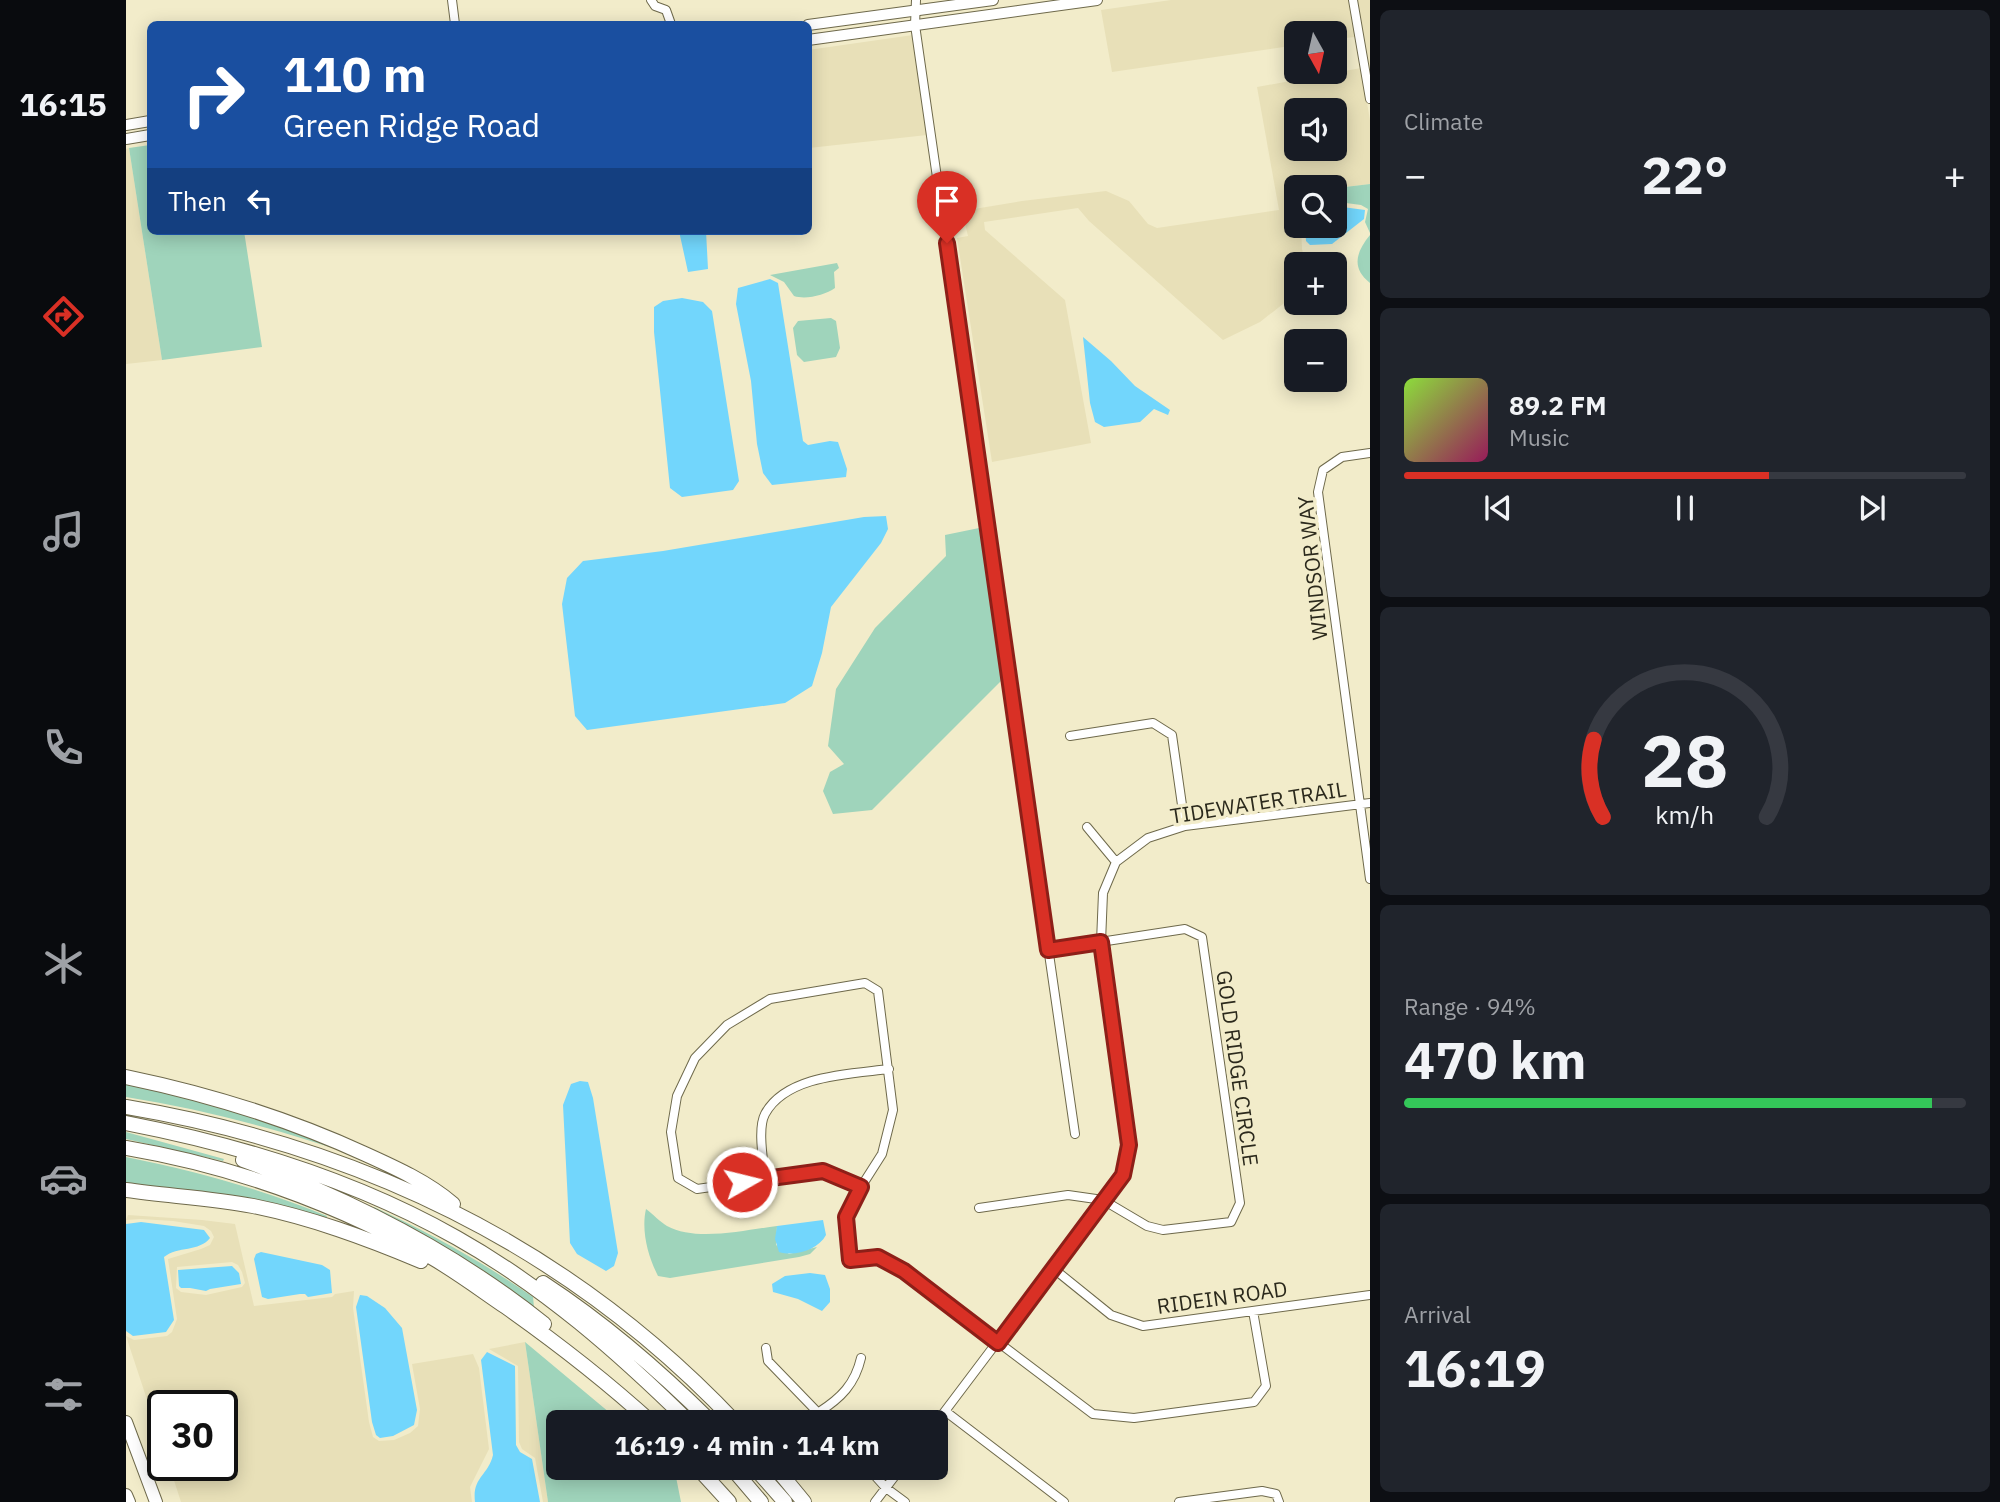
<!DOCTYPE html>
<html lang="en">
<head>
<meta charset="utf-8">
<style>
  :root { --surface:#171b24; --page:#20242c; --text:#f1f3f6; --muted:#9ea1a6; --line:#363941; --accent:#d93025 }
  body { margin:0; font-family:"IBM Plex Sans",sans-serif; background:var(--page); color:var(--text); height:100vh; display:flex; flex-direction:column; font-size:26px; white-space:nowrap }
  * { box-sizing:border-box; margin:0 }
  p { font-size:23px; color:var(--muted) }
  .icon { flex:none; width:38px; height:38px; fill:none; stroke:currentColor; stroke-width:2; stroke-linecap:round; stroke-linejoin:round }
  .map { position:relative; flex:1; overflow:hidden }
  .panel { display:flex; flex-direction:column; gap:10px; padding:10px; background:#0d0f14; width:630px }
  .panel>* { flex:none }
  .guide { position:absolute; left:21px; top:21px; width:665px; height:214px; border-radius:10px; box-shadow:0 4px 18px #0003; background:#1a4fa0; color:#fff; overflow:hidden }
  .needle { width:46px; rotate:172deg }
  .buttons { position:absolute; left:1158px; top:21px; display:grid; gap:14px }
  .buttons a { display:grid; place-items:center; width:63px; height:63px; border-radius:10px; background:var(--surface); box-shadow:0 4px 18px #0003; font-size:35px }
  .speed { position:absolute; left:21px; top:1390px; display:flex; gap:14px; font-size:35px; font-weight:700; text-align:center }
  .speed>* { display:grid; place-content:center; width:91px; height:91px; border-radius:50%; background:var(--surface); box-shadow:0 4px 18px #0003; line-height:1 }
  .speed .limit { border:4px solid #111; border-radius:10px; background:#fff; color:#111 }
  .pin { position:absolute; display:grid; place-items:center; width:60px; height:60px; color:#fff; margin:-72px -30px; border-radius:50% 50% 50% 0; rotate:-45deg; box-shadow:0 0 7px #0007 }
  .pin .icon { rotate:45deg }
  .me { position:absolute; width:77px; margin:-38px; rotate:82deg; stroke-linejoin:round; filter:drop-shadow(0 0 5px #0008) }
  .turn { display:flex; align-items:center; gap:24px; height:147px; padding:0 21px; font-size:32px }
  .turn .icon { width:91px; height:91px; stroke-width:2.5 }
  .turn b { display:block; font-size:49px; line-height:60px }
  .then { display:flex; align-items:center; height:66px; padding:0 21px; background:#0003; gap:14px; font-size:26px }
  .big { font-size:52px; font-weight:700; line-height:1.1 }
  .panel .tile { flex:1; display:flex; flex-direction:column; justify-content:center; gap:10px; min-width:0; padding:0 24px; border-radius:10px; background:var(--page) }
  .panel .dial { align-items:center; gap:0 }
  .dial svg { height:182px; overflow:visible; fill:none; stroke:var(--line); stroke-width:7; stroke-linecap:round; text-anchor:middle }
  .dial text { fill:var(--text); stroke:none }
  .song { display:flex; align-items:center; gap:21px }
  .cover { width:84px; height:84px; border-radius:10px; background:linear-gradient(135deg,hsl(90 70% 55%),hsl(330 70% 35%)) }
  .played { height:7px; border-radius:4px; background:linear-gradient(90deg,var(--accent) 65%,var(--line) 65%) }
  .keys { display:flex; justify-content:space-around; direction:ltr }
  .heat { display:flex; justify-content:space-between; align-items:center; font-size:38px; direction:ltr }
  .charge { height:10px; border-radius:5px; background:linear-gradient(90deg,#34c759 94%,var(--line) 0) }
  .trip { position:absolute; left:420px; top:1410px; width:402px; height:70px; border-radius:10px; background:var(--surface); box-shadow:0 4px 18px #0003; font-weight:700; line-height:70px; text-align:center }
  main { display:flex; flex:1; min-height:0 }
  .tabs { display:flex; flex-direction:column; width:126px; justify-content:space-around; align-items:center; background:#090b0e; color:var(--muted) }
  .tabs .icon { width:49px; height:49px }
  .tabs .active { color:var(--accent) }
  .tabs b { font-size:32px; color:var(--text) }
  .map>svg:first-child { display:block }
  .built { fill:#e8e0b8; fill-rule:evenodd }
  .green { fill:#9fd4bb }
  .water { fill:#72d6fc }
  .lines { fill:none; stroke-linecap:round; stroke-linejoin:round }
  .street-casing { stroke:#6e694b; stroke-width:10 }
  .secondary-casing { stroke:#6e694b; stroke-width:12 }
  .primary-casing { stroke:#6e694b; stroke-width:14 }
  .highway-casing { stroke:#6e694b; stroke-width:16 }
  .street { stroke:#fff; stroke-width:8 }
  .secondary { stroke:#fff; stroke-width:10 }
  .primary { stroke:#fff; stroke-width:12 }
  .highway { stroke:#fff; stroke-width:14 }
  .route-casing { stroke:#8d1f18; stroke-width:18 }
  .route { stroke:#d93025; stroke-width:12 }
  .labels { text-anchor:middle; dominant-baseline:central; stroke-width:7; stroke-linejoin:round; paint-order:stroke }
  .street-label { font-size:21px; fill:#2b291c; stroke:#f2ecca }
</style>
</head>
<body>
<main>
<nav class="tabs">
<b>16:15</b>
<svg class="icon active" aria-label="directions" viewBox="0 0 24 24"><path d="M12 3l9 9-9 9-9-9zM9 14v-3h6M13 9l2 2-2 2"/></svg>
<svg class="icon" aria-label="music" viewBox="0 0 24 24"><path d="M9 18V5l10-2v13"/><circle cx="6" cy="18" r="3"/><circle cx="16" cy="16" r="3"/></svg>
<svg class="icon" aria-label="phone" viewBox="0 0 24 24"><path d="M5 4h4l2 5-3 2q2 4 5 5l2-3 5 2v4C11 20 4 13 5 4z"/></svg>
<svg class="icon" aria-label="climate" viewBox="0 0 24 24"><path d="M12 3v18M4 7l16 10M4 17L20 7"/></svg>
<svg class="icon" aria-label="car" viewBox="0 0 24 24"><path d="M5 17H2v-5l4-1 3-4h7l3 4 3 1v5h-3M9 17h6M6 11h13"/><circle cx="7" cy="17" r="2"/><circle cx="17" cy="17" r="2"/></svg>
<svg class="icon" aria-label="filters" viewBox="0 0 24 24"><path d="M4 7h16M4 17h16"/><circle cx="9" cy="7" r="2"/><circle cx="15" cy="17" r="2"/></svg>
</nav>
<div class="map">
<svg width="1244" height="1502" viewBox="0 0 1244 1502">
  <rect width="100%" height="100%" fill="#f2ecca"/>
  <path class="built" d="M1045,0H1223L1229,37L1209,39V33H1171V45L986,72L975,10Z
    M1231,0H1244V76L1234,22Z
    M787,35L801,135L683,148L682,50Z
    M1235,68L1244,120V184L1219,187L1220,203H1209V187H1171V226H1175L1176,249L1179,262L1183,264H1171V293L1134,322L1097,340L963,221L952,208L858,222L859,230L939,300L965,443L866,462L831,238L842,236L836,211L896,201L980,191L1003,201L1022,224L1031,228L1153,210L1131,87ZM1171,110H1209V149H1171Z
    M3,148L36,360L0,364V149Z
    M2,1215L76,1220L109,1224L128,1306L206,1297L209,1294L228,1291L227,1308L243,1422L247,1437L253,1441L268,1440L284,1433L292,1426L294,1409L286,1364L347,1354L353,1368L363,1449L344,1487L346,1502H55L43,1465H96V1405H37V1448L0,1336L8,1340L41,1336L46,1332L51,1319L42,1259L75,1249L84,1245L88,1237L85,1231L78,1226L47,1221L14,1219L0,1220ZM106,1262L112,1265L116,1272L119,1283L116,1287L80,1295L55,1292L50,1288L51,1267Z
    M399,1342L422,1502H417L409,1458L396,1449L393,1442L392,1366L363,1349Z"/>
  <path class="green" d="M24,145V231H118L136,347L36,360L3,148Z
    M1244,184V233L1239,222L1242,209L1235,205L1220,203L1219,187Z
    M1244,235V283C1225,268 1230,252 1244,235Z
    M711,263L713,268L708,272L709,288C699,295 680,300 668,296L658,282L644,275Z
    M705,318L710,321L714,348L710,357L678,362L671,355L667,328L672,321Z
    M858,527L879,677L746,810L707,814L697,791L704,772L718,764L702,746L710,689L749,628L820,556L819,535Z
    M0,1082L110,1108L236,1158C159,1131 81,1110 0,1097Z
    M0,1132L98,1159L97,1161L0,1139Z
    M0,1157C69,1171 136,1189 201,1216L199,1221L0,1185Z
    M248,1207C304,1233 357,1262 407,1297L408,1307L359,1272L248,1209Z
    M520,1209C527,1214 534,1222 541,1226C570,1242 619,1230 651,1226L650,1245L663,1254L691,1247L684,1254L673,1257L544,1278L532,1276C522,1256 515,1231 520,1209Z
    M399,1342L496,1423H432V1468H545L549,1472L555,1502H422Z"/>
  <path class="water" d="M1209,206L1239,210L1238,219L1206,244L1184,245L1180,241L1179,226H1209Z
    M553,231H580L582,269L562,272Z
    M644,279L652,283L677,441L682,445L704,441L712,442L721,469L720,477L646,485L637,473L631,444L625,381L610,304L612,288Z
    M556,298L577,302L586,311L613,481L607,490L556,497L544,488L528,332V307L537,301Z
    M957,337L985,361L1009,386L1044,410L1042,415L1028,409L1014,422L978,427L969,422L964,403Z
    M760,516L762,529L755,543L705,607L696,653L686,686L659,703L461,730L449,716L436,604L441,578L457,561L537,551L738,517Z
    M454,1081L462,1082L467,1098L492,1253L488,1266L480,1271L451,1254L444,1243L437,1105L445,1084Z
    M697,1220L700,1235C692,1250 669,1257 653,1252L649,1239L651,1226Z
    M15,1222L78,1230L84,1238C73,1252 52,1246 38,1257L48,1320L40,1332L7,1336L0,1331V1224Z
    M135,1252L196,1265L204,1270L206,1293L182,1297L179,1294H174L142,1299L136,1297L128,1259L130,1254Z
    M106,1266L113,1273L115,1284L84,1289L80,1291L64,1288H55L53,1286L52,1270Z
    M684,1273L699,1275L704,1289V1302L696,1311L672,1299L647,1292L646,1284L659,1276Z
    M234,1295L241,1296L259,1308L276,1328L291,1410L288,1425L267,1436L254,1438L250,1435L246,1422L230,1307Z
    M361,1352L389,1366L390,1445L394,1452L406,1459L414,1502H349C346,1477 362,1476 367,1455L355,1360Z"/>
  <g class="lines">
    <g class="street-casing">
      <path id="street" d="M326,0L329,24
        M525,0L529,6L540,10L545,24
        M790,0L789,25L949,1134
        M1227,0L1244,99
        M1244,453L1216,457L1197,470L1192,492L1244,879
        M944,736L1027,723L1046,735L1059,826
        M961,827L990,862
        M639,1179C638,1163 631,1129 639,1114C660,1075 724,1074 763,1069
        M735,1187L697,1171L571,1189L552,1178L545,1132L551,1096L569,1058L601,1025L644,999L739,983L752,991L767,1110L756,1154L735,1187L720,1217L724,1260L752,1257L778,1271L967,1414L1008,1418L1128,1402L1140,1386L1127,1311
        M853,1208L942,1195L977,1200L1021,1226L1037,1230L1105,1222L1114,1203L1076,937L1059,929L922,950
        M928,1269L985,1315L1017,1326L1244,1295
        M640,1348L642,1361L702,1423
        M819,1411L938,1502
        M693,1412C715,1398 729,1384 735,1358
        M810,1423L997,1175L1003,1145L975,942L977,893L990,862L1022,838L1059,826L1244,803
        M742,1468L760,1488L779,1502
        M749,1502L775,1468
        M1053,1502L1136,1491L1150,1494L1153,1502"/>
    </g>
    <g class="secondary-casing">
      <path id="secondary" d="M682,25L867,0
        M682,40L971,0
        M0,125L24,121
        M0,139L24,135"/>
    </g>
    <g class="primary-casing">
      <path id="primary" d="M0,1422L30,1502
        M0,1495L3,1502"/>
    </g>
    <g class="highway-casing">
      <path id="highway" d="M0,1077C82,1094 163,1119 239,1154C270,1168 301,1182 327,1204
        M0,1107C236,1147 444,1247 610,1423
        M0,1123C114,1145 229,1180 331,1238C418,1287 493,1353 564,1423
        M0,1148C106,1166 211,1204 305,1257C331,1272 355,1290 380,1307C431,1343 480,1381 526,1423
        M117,1160C226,1200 327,1251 418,1324
        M0,1190C42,1196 85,1198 127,1206C186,1218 240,1238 295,1261
        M417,1283C478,1323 534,1371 586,1423
        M572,1468L603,1502
        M606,1468L635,1502
        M629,1468L659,1502
        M650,1468L678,1502"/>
    </g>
    <use href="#street" class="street"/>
    <use href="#secondary" class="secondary"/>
    <use href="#primary" class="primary"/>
    <use href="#highway" class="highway"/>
  </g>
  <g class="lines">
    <g class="route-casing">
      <path id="route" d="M616,1182L697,1171L735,1187L720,1217L724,1260L752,1257L778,1271L872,1343L997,1175L1003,1145L975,942L922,950L821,243"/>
    </g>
    <use href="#route" class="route"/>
  </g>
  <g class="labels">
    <g class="street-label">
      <text transform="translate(1186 568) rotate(-96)">WINDSOR WAY</text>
      <text transform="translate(1132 802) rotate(-9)">TIDEWATER TRAIL</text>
      <text transform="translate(1112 1068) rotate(82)">GOLD RIDGE CIRCLE</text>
      <text transform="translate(1096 1297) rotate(-8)">RIDEIN ROAD</text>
    </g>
  </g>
</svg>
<div class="buttons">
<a><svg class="needle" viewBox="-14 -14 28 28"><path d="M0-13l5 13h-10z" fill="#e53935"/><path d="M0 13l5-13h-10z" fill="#9ea1a6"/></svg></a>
<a><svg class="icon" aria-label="sound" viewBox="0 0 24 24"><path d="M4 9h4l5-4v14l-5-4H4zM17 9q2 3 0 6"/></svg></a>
<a><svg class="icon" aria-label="search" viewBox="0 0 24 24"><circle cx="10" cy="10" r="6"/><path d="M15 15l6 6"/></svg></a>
<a>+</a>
<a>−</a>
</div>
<div class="speed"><div class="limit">30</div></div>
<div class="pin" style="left:821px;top:243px;background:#d93025"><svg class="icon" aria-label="arrive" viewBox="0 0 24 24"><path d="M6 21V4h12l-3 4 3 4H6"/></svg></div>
<svg class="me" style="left:616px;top:1182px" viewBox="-20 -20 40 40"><circle r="17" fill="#d93025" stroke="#fff" stroke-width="3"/><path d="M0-11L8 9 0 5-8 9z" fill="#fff"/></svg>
<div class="trip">16:19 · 4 min · 1.4 km</div>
<div class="guide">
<div class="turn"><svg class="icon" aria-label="right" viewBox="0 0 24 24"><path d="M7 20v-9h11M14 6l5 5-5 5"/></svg><div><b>110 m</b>Green Ridge Road</div></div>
<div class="then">Then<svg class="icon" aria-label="left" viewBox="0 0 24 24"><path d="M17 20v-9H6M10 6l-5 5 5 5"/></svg></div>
</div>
</div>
<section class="panel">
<div class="tile"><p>Climate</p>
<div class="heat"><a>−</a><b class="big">22°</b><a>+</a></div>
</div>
<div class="tile">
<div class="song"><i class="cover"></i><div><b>89.2 FM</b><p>Music</p></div></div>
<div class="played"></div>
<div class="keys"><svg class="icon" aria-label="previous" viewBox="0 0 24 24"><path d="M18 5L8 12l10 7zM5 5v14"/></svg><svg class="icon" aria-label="pause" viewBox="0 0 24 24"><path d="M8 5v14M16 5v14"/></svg><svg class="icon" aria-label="next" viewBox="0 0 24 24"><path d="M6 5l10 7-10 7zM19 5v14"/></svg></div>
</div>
<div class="tile dial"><svg viewBox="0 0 100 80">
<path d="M14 69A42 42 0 1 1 86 69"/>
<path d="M14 69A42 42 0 0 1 10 35" stroke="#d93025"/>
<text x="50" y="56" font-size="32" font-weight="700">28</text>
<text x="50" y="72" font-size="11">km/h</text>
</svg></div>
<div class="tile"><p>Range · 94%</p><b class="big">470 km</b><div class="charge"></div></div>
<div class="tile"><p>Arrival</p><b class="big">16:19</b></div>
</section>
</main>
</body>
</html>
